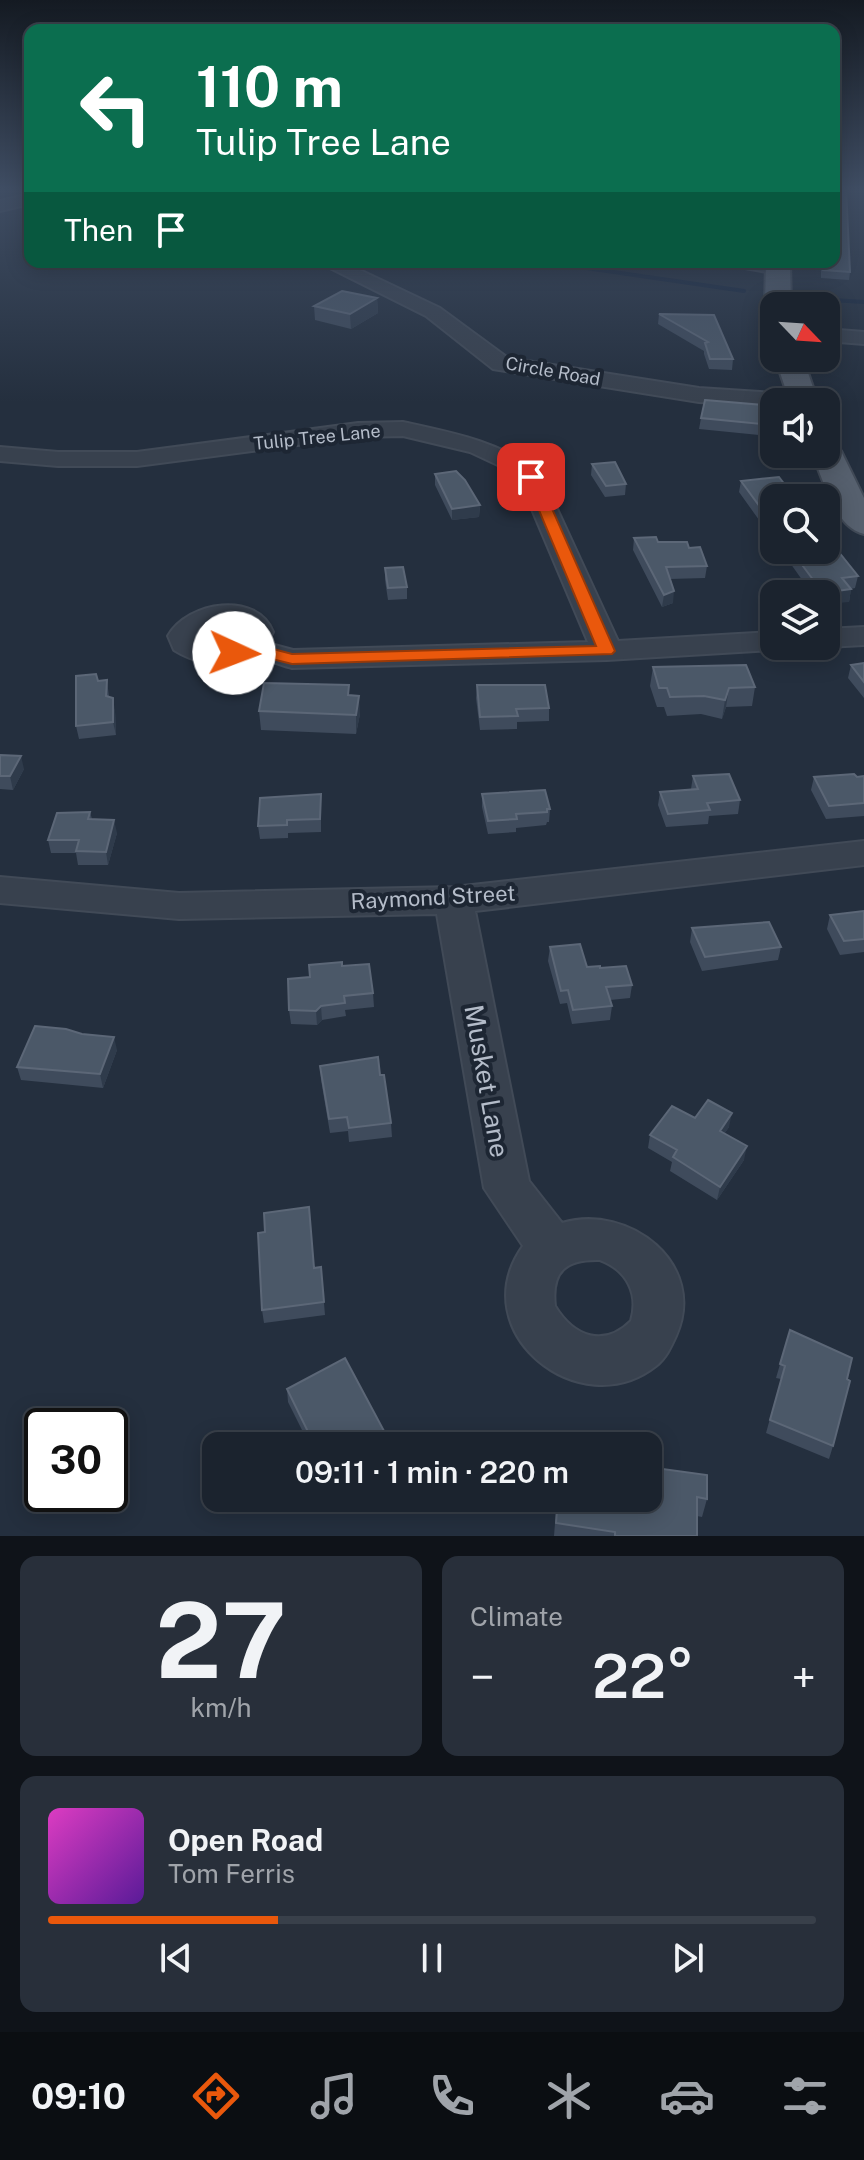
<!DOCTYPE html>
<html lang="en">
<head>
<meta charset="utf-8">
<style>
  :root { --surface:#1b232e; --page:#282f3a; --text:#f1f3f6; --muted:#a0a4aa; --line:#39404a; --accent:#ea580c }
  body { margin:0; font-family:"Public Sans",sans-serif; background:var(--page); color:var(--text); height:100vh; display:flex; flex-direction:column; font-size:30px; white-space:nowrap }
  * { box-sizing:border-box; margin:0 }
  p { font-size:26px; color:var(--muted) }
  .icon { flex:none; width:44px; height:44px; fill:none; stroke:currentColor; stroke-width:2; stroke-linecap:round; stroke-linejoin:round }
  .map { position:relative; height:1536px; overflow:hidden }
  .panel { display:flex; flex-direction:column; gap:20px; padding:20px; background:#0f1319; flex:1 }
  .panel>* { flex:none }
  .hud { position:absolute; left:24px; top:24px; width:816px; height:244px; border-radius:16px; box-shadow:0 4px 20px #0003,0 0 0 2px var(--line); background:#0b6e4f; color:#fff; overflow:hidden }
  .needle { width:52px; rotate:115deg }
  .tools { position:absolute; left:760px; top:292px; display:grid; gap:16px }
  .tools a { display:grid; place-items:center; width:80px; height:80px; border-radius:16px; background:var(--surface); box-shadow:0 4px 20px #0003,0 0 0 2px var(--line); font-size:40px }
  .speed { position:absolute; left:24px; top:1408px; display:flex; gap:16px; font-size:40px; font-weight:700; text-align:center }
  .speed>* { display:grid; place-content:center; width:104px; height:104px; border-radius:50%; background:var(--surface); box-shadow:0 4px 20px #0003,0 0 0 2px var(--line); line-height:1 }
  .speed .limit { border:4px solid #111; border-radius:12px; background:#fff; color:#111 }
  .pin { position:absolute; display:grid; place-items:center; width:68px; height:68px; color:#fff; margin:-34px; border-radius:16px; box-shadow:0 4px 12px #0006 }
  .me { position:absolute; width:88px; margin:-44px; rotate:92deg; stroke-linejoin:round; filter:drop-shadow(0 0 6px #0008) }
  .turn { display:flex; align-items:center; gap:28px; height:168px; padding:0 40px; font-size:36px }
  .turn .icon { width:104px; height:104px; stroke-width:2.5 }
  .turn b { display:block; font-size:56px; line-height:68px }
  .then { display:flex; align-items:center; height:76px; padding:0 40px; background:#0003; gap:16px; font-size:30px }
  .big { font-size:60px; font-weight:600; line-height:1.1 }
  .panel .card { flex:1; display:flex; flex-direction:column; justify-content:center; gap:12px; min-width:0; padding:0 28px; border-radius:16px; background:var(--page) }
  .panel .dial { align-items:center; gap:0 }
  .dial b { font-size:104px; line-height:1 }
  .song { display:flex; align-items:center; gap:24px }
  .cover { width:96px; height:96px; border-radius:12px; background:linear-gradient(135deg,hsl(310 70% 55%),hsl(270 70% 35%)) }
  .played { height:8px; border-radius:4px; background:linear-gradient(90deg,var(--accent) 30%,var(--line) 30%) }
  .keys { display:flex; justify-content:space-around; direction:ltr }
  .heat { display:flex; justify-content:space-between; align-items:center; font-size:44px; direction:ltr }
  .panel .tiles { flex:1; display:grid; gap:20px; grid-template-columns:1fr 1fr }
  .card:last-child { grid-column:span 2 }
  .trip { position:absolute; left:202px; top:1432px; width:460px; height:80px; border-radius:16px; background:var(--surface); box-shadow:0 4px 20px #0003,0 0 0 2px var(--line); font-weight:600; line-height:80px; text-align:center }
  .tab-bar { display:flex; height:128px; justify-content:space-around; align-items:center; background:#0b0e12; color:var(--muted) }
  .tab-bar .icon { width:56px; height:56px }
  .tab-bar .on { color:var(--accent) }
  .tab-bar b { font-size:36px; color:var(--text) }
  .map>svg:first-child { display:block }
  .lines { fill:none; stroke-linecap:round; stroke-linejoin:round }
  .stream { stroke:#17263c; stroke-width:4 }
  .minor-casing { stroke:#414a57; stroke-width:4 }
  .major-casing { stroke:#414a57; stroke-width:4 }
  .minor { fill:#38414e; fill-rule:evenodd }
  .major { fill:#56606e; fill-rule:evenodd }
  .wall { fill:#3f4b5c }
  .shaded-wall { fill:#2f3b4b }
  .building { fill:#4b5868; stroke:#5c6777; stroke-width:2 }
  .route { fill:#ea580c; stroke:#983908; stroke-width:2 }
  .labels { text-anchor:middle; dominant-baseline:central; stroke-width:8; stroke-linejoin:round; paint-order:stroke }
  .far-street-label { font-size:18px; fill:#b4bcc9; stroke:#1d2633 }
  .street-label { font-size:22px; fill:#b4bcc9; stroke:#1d2633 }
  .near-street-label { font-size:26px; fill:#b4bcc9; stroke:#1d2633 }
</style>
</head>
<body>
<div class="map">
<svg width="864" height="1536" viewBox="0 0 864 1536">
  <rect width="100%" height="100%" fill="#242f3e"/>
  <g class="lines">
    <path class="stream" d="M545,262L744,291
      M800,298L864,302"/>
    <g class="minor-casing">
      <path id="minor" d="M30,194V204L0,211V201Z
        M318,262H343L440,308L508,358L699,388L804,395L812,397L816,402H774V407L699,402L493,369L426,316Z
        M731,262H777L788,268L778,274L734,266Z
        M826,329L864,332V344L826,341Z
        M403,422C453,433 498,441 540,472L618,641L774,632V646H786L774,650L607,660L292,668C279,665 261,656 248,658C218,661 203,668 174,650L168,636C188,601 257,591 273,632L267,643L293,650L588,642L520,481L502,467L470,452L403,436L358,437L137,466H58L0,461V447L58,452H137L358,423ZM221,623H229L243,632C231,647 216,649 199,639L204,629Z
        M864,627V645L826,647L822,646H826V629Z
        M864,841V865L475,911L529,1181L562,1223C629,1203 708,1264 676,1336C671,1347 666,1358 656,1366C580,1426 462,1332 523,1246L484,1188L437,914L179,919L0,903V877L179,893L454,887ZM600,1260C627,1270 639,1294 631,1321C604,1348 574,1337 555,1306C551,1271 566,1259 600,1260Z"/>
    </g>
    <g class="major-casing">
      <path id="major" d="M766,262H790L791,306H774V313L765,306Z
        M775,358H803L818,402H790Z
        M826,442L837,445L841,451L864,498V534C834,527 824,480 812,454H826Z"/>
    </g>
    <use href="#minor" class="minor"/>
    <use href="#major" class="major"/>
  </g>
  <path class="wall" d="M643,262H688L687,269Z
    M821,262H834L850,272L849,280L821,278Z
    M377,298L378,313L351,329L315,320L314,306Z
    M659,314L714,315L733,359L732,370L709,369L704,354V351L658,324Z
    M701,418L761,424L759,435L699,429Z
    M592,464L626,484L625,495L605,497L591,475Z
    M435,474L480,505L479,517L452,520L435,485Z
    M741,481L774,498V541L739,492Z
    M634,538L689,548L707,566L705,578L670,579L673,603L662,607L633,550Z
    M781,550H826L858,576L855,588L851,589L849,602L826,594H812Z
    M385,568L407,587V599L388,600L385,580Z
    M864,663V698L848,678L851,665Z
    M653,667L755,687L752,706L726,707L722,719L701,714L667,716L664,707H657L650,686Z
    M107,680L109,697L115,711L116,735L79,739L76,726L98,681Z
    M477,685L549,708V721L517,722V729L480,730L476,698Z
    M350,695L360,714L356,734L261,730L259,711Z
    M0,755L24,769L13,790L0,789Z
    M693,776L740,800L738,814L709,816L708,824L666,827L658,805L660,792L691,789Z
    M864,776V816L826,819L811,790L814,777Z
    M321,794V832L288,833V838L260,839L258,826Z
    M482,794L550,809L549,822H547L546,825L516,828V832L488,834L482,807Z
    M90,812L92,819L117,833L108,865H78L76,853H51L48,840Z
    M864,911V952L840,955L827,929L830,915Z
    M692,928L781,947L778,960L702,971L690,942Z
    M550,947L587,967L632,985L630,998L610,1000L612,1006L610,1020L572,1024L567,1003L560,1004L548,961Z
    M342,966L373,993L374,1007L345,1010L346,1016L322,1020L317,1025L291,1024L289,1010L310,977Z
    M117,1050L103,1088L21,1080L17,1067Z
    M320,1066L380,1075L391,1123L392,1137L349,1142L348,1131L330,1133L321,1080Z
    M695,1118L729,1127L724,1134L744,1160L717,1200L670,1171L672,1162L648,1148L650,1135Z
    M321,1267L325,1315L264,1323L262,1310L314,1268Z
    M790,1330L847,1379L833,1446L829,1459L766,1433L781,1379L776,1378Z
    M287,1389L392,1446H310L288,1402Z
    M648,1467L707,1499L702,1517L697,1516V1536H554L557,1498H648Z"/>
  <path class="shaded-wall" d="M377,298L378,313L351,329L350,314Z
    M480,505L479,517L452,520V509Z
    M851,589L849,602L826,604V594H823V593Z
    M674,591L673,603L662,607L664,595Z
    M729,688L726,707L722,719L725,700Z
    M359,696L360,714L356,734V715Z
    M113,698L115,711L116,735L113,722Z
    M21,756L24,769L13,790L10,776Z
    M114,820L117,833L108,865L106,852Z
    M321,1006L322,1020L317,1025L316,1011Z
    M114,1037L117,1050L103,1088L100,1074Z
    M732,1113L729,1127L717,1145L720,1131Z
    M747,1146L744,1160L717,1200L720,1187Z"/>
  <path class="building" d="M834,187H846L850,272L823,270L822,262H834Z
    M342,291L377,298L350,314L314,306Z
    M659,314L714,315L733,359H710L705,343L708,342Z
    M705,400L763,405L761,424L701,418Z
    M615,462L626,484L606,486L592,464Z
    M456,471L465,480L480,505L452,509L435,474Z
    M779,477L795,498H774V526L741,481Z
    M826,536L858,576L842,578L851,589L823,593L791,550H826Z
    M656,537L658,542H687L689,548L700,547L707,566L666,567L674,591L664,595L634,538Z
    M403,567L407,587L388,588L385,568Z
    M864,663V682L851,665Z
    M746,665L755,687L729,688L725,700L704,696L670,697L667,688H659L653,667Z
    M96,674L98,681L107,680L106,696L113,698V722L76,726V676Z
    M264,683L349,685L348,695L359,696L356,715L259,711Z
    M477,685H545L549,708L516,709L518,716L480,717Z
    M0,755L21,756L10,776H0Z
    M729,774L740,800L707,803L710,810L668,814L660,792L698,789L693,776Z
    M854,774L857,777L864,776V803L829,806L814,777Z
    M545,790L550,809H547V812L516,814L517,819L488,821L482,794Z
    M321,794L320,819L287,820V825L258,826L260,798Z
    M90,812L88,819L114,820L106,852L76,851L79,840H48L57,813Z
    M864,911V939L844,941L830,915Z
    M769,922L781,947L705,957L692,928Z
    M580,944L587,967L600,966V968L626,966L632,985L606,987L612,1006L573,1010L568,990L561,991L550,947Z
    M342,962V966L369,964L373,993L344,996L345,1003L321,1006L316,1011L289,1010L288,979L310,977L309,965Z
    M35,1026L66,1029L82,1034L114,1037L100,1074L17,1067Z
    M378,1057L380,1075H384L391,1123L349,1128L347,1117L329,1119L320,1066Z
    M708,1100L732,1113L720,1131L747,1146L720,1187L673,1157L677,1150L650,1135L672,1106L695,1118Z
    M309,1207L314,1268L321,1267L324,1302L262,1310L258,1233L265,1232L264,1213Z
    M790,1330L852,1358L847,1379L850,1381L833,1446L770,1420L785,1366L780,1364Z
    M345,1358L392,1446H315L287,1389Z
    M648,1467L707,1475V1499L697,1497V1536H615V1532L556,1523L558,1498H648Z"/>
  <linearGradient id="sky" x2="0" y2="1"><stop stop-color="#141a22"/><stop offset="0.47" stop-color="#3f4d63"/><stop offset="1" stop-color="#3f4d63" stop-opacity="0"/></linearGradient>
  <rect width="864" height="402" fill="url(#sky)"/>
  <path class="route" d="M531,473L538,477L615,651L612,654L292,664L248,653L234,658L226,653L247,642L292,654L596,646L525,477Z"/>
  <g class="labels">
    <g class="far-street-label">
      <text transform="translate(553 371) rotate(10)">Circle Road</text>
      <text transform="translate(317 437) rotate(-6)">Tulip Tree Lane</text>
    </g>
    <g class="street-label">
      <text transform="translate(433 897) rotate(-3)">Raymond Street</text>
    </g>
    <g class="near-street-label">
      <text transform="translate(487 1081) rotate(80)">Musket Lane</text>
    </g>
  </g>
</svg>
<div class="tools">
<a><svg class="needle" viewBox="-14 -14 28 28"><path d="M0-13l5 13h-10z" fill="#e53935"/><path d="M0 13l5-13h-10z" fill="#a0a4aa"/></svg></a>
<a><svg class="icon" aria-label="sound" viewBox="0 0 24 24"><path d="M4 9h4l5-4v14l-5-4H4zM17 9q2 3 0 6"/></svg></a>
<a><svg class="icon" aria-label="search" viewBox="0 0 24 24"><circle cx="10" cy="10" r="6"/><path d="M15 15l6 6"/></svg></a>
<a><svg class="icon" aria-label="layers" viewBox="0 0 24 24"><path d="M12 4l9 5-9 5-9-5zM3 14l9 5 9-5"/></svg></a>
</div>
<div class="speed"><div class="limit">30</div></div>
<div class="pin" style="left:531px;top:477px;background:#d93025"><svg class="icon" aria-label="arrive" viewBox="0 0 24 24"><path d="M6 21V4h12l-3 4 3 4H6"/></svg></div>
<svg class="me" style="left:234px;top:653px" viewBox="-20 -20 40 40"><circle r="19" fill="#fff"/><path d="M0-13L10 11 0 6-10 11z" fill="#ea580c"/></svg>
<div class="trip">09:11 · 1 min · 220 m</div>
<div class="hud">
<div class="turn"><svg class="icon" aria-label="left" viewBox="0 0 24 24"><path d="M17 20v-9H6M10 6l-5 5 5 5"/></svg><div><b>110 m</b>Tulip Tree Lane</div></div>
<div class="then">Then<svg class="icon" aria-label="arrive" viewBox="0 0 24 24"><path d="M6 21V4h12l-3 4 3 4H6"/></svg></div>
</div>
</div>
<section class="panel">
<div class="tiles">
<div class="card dial"><b>27</b><p>km/h</p></div>
<div class="card"><p>Climate</p>
<div class="heat"><a>−</a><b class="big">22°</b><a>+</a></div>
</div>
<div class="card">
<div class="song"><i class="cover"></i><div><b>Open Road</b><p>Tom Ferris</p></div></div>
<div class="played"></div>
<div class="keys"><svg class="icon" aria-label="previous" viewBox="0 0 24 24"><path d="M18 5L8 12l10 7zM5 5v14"/></svg><svg class="icon" aria-label="pause" viewBox="0 0 24 24"><path d="M8 5v14M16 5v14"/></svg><svg class="icon" aria-label="next" viewBox="0 0 24 24"><path d="M6 5l10 7-10 7zM19 5v14"/></svg></div>
</div>
</div>
</section>
<nav class="tab-bar">
<b>09:10</b>
<svg class="icon on" aria-label="directions" viewBox="0 0 24 24"><path d="M12 3l9 9-9 9-9-9zM9 14v-3h6M13 9l2 2-2 2"/></svg>
<svg class="icon" aria-label="music" viewBox="0 0 24 24"><path d="M9 18V5l10-2v13"/><circle cx="6" cy="18" r="3"/><circle cx="16" cy="16" r="3"/></svg>
<svg class="icon" aria-label="phone" viewBox="0 0 24 24"><path d="M5 4h4l2 5-3 2q2 4 5 5l2-3 5 2v4C11 20 4 13 5 4z"/></svg>
<svg class="icon" aria-label="climate" viewBox="0 0 24 24"><path d="M12 3v18M4 7l16 10M4 17L20 7"/></svg>
<svg class="icon" aria-label="car" viewBox="0 0 24 24"><path d="M5 17H2v-5l4-1 3-4h7l3 4 3 1v5h-3M9 17h6M6 11h13"/><circle cx="7" cy="17" r="2"/><circle cx="17" cy="17" r="2"/></svg>
<svg class="icon" aria-label="filters" viewBox="0 0 24 24"><path d="M4 7h16M4 17h16"/><circle cx="9" cy="7" r="2"/><circle cx="15" cy="17" r="2"/></svg>
</nav>
</body>
</html>
